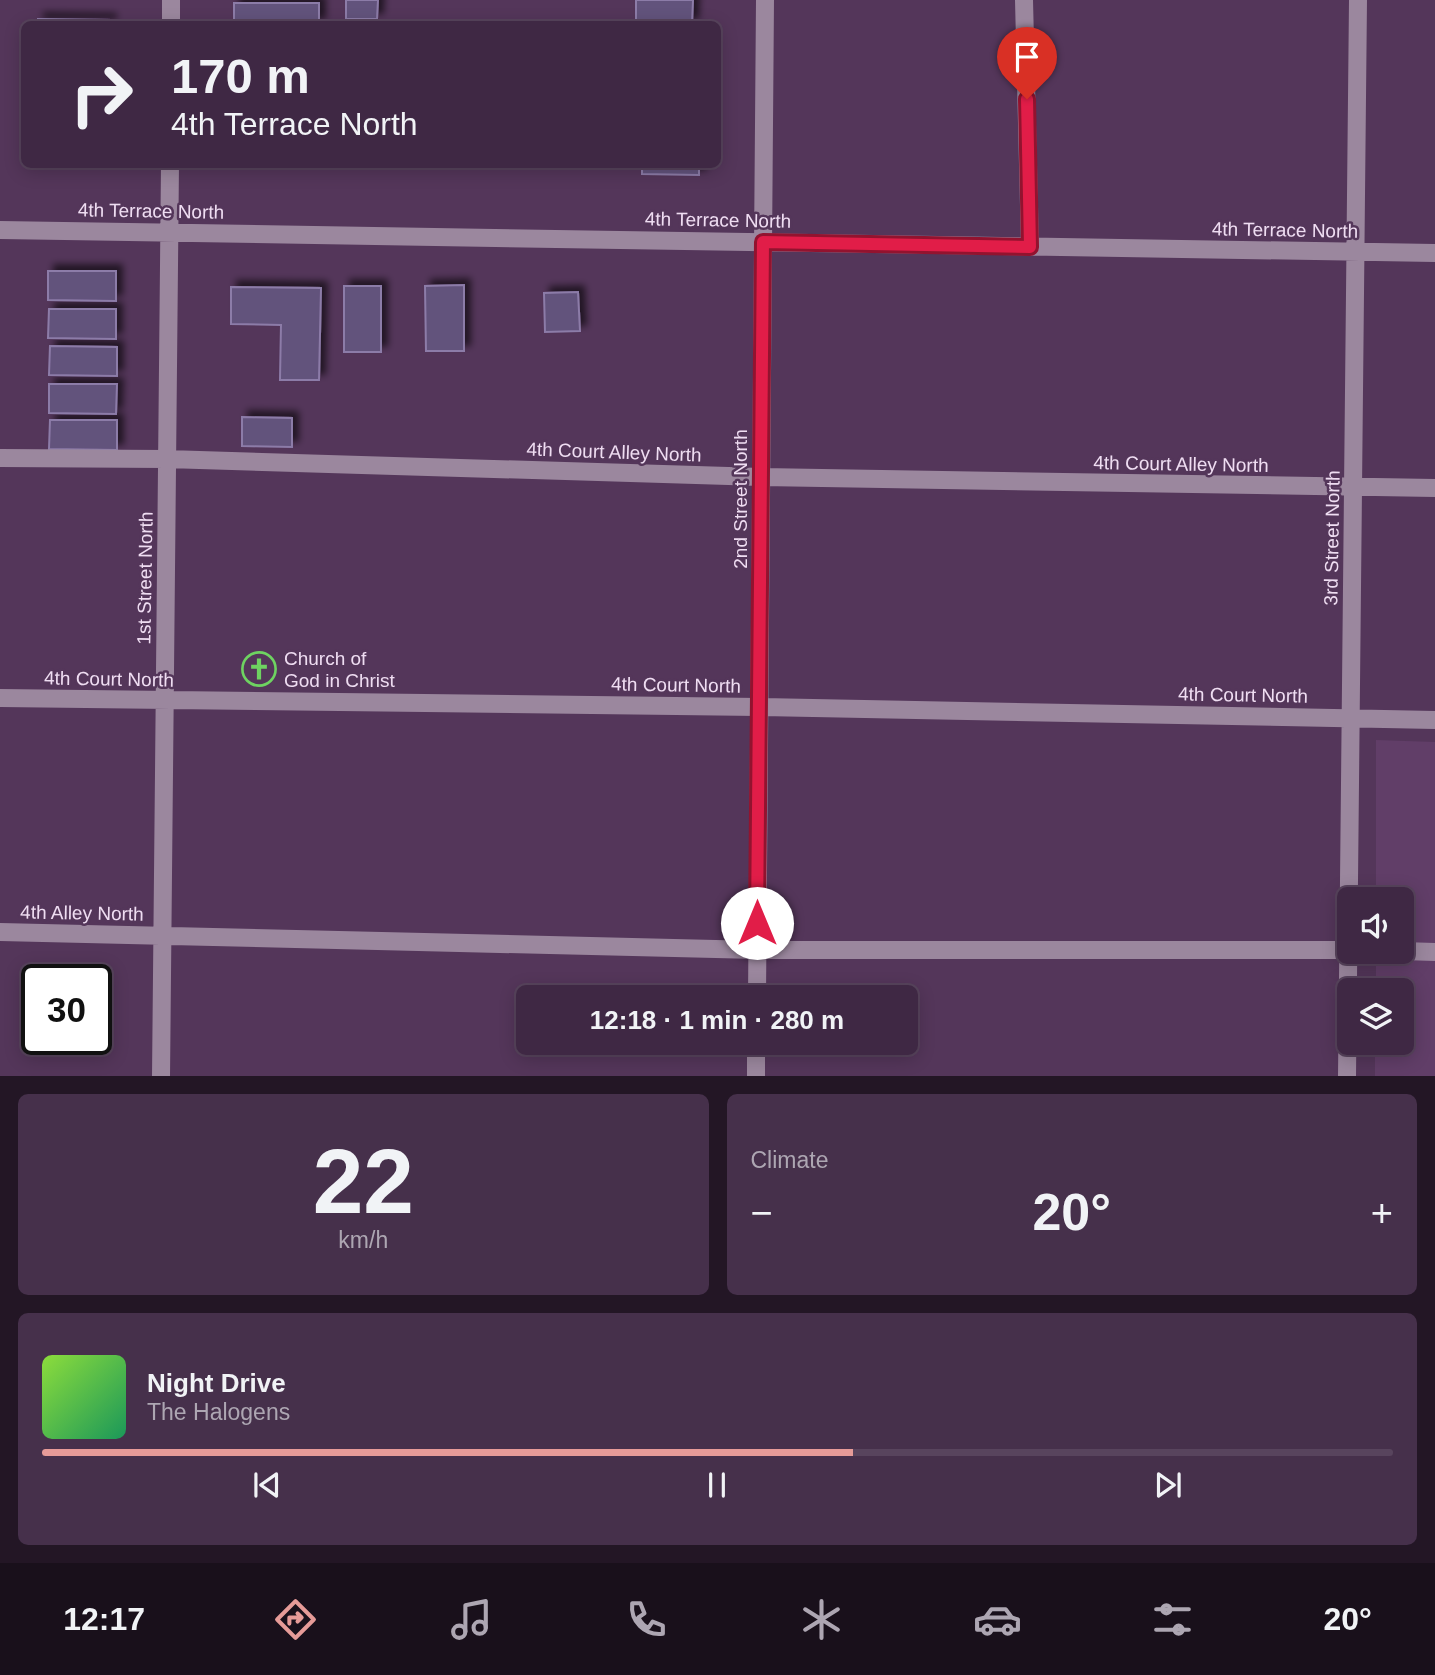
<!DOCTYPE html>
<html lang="en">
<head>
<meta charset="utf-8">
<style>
  :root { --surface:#3f2844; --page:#46304b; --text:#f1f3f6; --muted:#ada6b2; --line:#58445d; --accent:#e69b98 }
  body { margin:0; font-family:Arial,sans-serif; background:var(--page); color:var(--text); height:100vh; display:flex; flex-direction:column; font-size:26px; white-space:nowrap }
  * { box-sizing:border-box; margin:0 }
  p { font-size:23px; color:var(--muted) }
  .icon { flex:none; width:38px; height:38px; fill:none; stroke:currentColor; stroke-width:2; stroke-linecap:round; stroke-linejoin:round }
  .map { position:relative; height:1076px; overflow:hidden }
  .details { display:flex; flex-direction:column; gap:18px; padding:18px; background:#231625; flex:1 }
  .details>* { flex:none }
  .guide { position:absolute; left:21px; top:21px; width:700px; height:147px; border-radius:10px; box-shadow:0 4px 18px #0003,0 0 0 2px var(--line); background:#3f2844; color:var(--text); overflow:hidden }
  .fabs { position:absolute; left:1337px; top:887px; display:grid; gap:14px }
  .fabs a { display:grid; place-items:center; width:77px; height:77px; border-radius:10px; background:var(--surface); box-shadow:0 4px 18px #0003,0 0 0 2px var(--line); font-size:35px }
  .speed { position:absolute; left:21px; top:964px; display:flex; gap:14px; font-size:35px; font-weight:700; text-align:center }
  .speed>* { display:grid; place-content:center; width:91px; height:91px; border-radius:50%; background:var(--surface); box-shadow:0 4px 18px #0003,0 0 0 2px var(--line); line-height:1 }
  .speed .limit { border:4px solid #111; border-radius:10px; background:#fff; color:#111 }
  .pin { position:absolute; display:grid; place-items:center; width:60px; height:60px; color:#fff; margin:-72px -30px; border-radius:50% 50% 50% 0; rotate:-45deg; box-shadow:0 0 7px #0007 }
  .pin .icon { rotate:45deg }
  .me { position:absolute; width:77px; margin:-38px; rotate:0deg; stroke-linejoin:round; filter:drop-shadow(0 0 5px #0008) }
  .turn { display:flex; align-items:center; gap:24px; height:147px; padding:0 35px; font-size:32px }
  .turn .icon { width:91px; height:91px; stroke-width:2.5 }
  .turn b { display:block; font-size:49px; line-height:60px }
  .big { font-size:52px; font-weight:800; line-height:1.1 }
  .details .tile { flex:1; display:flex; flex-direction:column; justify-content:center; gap:10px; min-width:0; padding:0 24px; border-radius:10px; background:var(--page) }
  .details .dial { align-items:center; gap:0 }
  .dial b { font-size:91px; line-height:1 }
  .song { display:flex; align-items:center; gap:21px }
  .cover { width:84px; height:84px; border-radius:10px; background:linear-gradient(135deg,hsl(90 70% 55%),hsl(150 70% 35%)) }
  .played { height:7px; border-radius:4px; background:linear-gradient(90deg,var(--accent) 60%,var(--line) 60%) }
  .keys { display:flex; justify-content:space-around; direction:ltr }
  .heat { display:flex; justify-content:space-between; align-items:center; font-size:38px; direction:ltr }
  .details .tiles { flex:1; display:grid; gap:18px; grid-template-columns:1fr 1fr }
  .tile:last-child { grid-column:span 2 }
  .trip { position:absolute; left:516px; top:985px; width:402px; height:70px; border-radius:10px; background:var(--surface); box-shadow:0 4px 18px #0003,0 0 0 2px var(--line); font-weight:800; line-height:70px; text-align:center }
  .tab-bar { display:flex; height:112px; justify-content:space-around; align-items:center; background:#19101b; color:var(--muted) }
  .tab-bar .icon { width:49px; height:49px }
  .tab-bar .selected { color:var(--accent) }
  .tab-bar b { font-size:32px; color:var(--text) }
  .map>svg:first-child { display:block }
  .built { fill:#613e68 }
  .building { fill:#62527c; stroke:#8c7ba8; stroke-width:2; filter:url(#shadow) }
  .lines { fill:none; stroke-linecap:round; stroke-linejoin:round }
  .minor { stroke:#9b879e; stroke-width:18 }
  .route-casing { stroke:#92132f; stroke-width:18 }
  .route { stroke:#e11d48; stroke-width:12 }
  .labels { text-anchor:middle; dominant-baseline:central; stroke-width:5; stroke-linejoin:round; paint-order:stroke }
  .street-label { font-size:19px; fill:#efddf2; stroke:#54365a }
  .poi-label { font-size:19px; fill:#efddf2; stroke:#54365a; text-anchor:start }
</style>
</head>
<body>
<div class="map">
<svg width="1435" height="1077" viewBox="0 0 1435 1077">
  <defs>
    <filter id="shadow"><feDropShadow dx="6" dy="-6" stdDeviation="3.5" flood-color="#0009"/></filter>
  </defs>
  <rect width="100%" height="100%" fill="#54365a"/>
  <path class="built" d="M1376,740L1435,742V1076H1375V1043H1402V990H1376V952H1402V900L1376,899Z"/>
  <path class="building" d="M346,0H378L377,19H346Z
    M636,0H693L692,24H636Z
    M234,3H319V24H234Z
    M38,19L110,20V24H38Z
    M642,164H699V175L642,174Z
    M48,271H116V301L48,300Z
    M464,285V351H426L425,286Z
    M344,286H381V352H344Z
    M231,287L321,288L319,380H280L281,325L231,324Z
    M578,292L580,331L545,332L544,293Z
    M49,309H116V339L48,338Z
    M50,346L117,347V376L49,375Z
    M49,384H117L116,414L49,413Z
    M242,417L292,418V447L242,446Z
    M50,420H117V450L49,449Z"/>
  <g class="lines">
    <path class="minor" d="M1024,0L1030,247
      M171,24V0
      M0,230L1435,253
      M0,458L167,459L761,477L1435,488
      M0,698L759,707L1435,720
      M0,932L757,950H1349
      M1402,951L1435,952
      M757,998L765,0
      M161,1077L170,164
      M756,1077V1043
      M1347,1077L1358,0"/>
  </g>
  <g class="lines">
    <g class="route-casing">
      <path id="route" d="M757,923L763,242L1030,247L1027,99"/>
    </g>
    <use href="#route" class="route"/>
  </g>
  <defs>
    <g id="church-ring" transform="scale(1.75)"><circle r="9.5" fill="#54365a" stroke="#6ed361" stroke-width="1.5"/><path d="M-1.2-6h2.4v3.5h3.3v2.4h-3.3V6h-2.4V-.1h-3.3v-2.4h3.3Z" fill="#6ed361"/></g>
  </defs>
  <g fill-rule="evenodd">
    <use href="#church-ring" x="259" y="669"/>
  </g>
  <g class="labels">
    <g class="street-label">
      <text transform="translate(151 211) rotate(1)">4th Terrace North</text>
      <text transform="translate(718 220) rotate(1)">4th Terrace North</text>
      <text transform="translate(1285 230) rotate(1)">4th Terrace North</text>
      <text transform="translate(614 452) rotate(2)">4th Court Alley North</text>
      <text transform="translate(1181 464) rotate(1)">4th Court Alley North</text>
      <text transform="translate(740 499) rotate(-90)">2nd Street North</text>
      <text transform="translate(1332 538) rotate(-89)">3rd Street North</text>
      <text transform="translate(145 578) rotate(-89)">1st Street North</text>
      <text transform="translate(109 679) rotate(1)">4th Court North</text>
      <text transform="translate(676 685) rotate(1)">4th Court North</text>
      <text transform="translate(1243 695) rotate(1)">4th Court North</text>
      <text transform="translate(82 913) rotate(1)">4th Alley North</text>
    </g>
    <g class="poi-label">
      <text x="284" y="658">Church of<tspan x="284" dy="22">God in Christ</tspan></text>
    </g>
  </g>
</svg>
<div class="fabs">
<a><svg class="icon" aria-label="sound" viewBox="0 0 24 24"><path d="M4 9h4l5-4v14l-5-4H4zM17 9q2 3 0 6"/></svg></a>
<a><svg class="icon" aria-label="layers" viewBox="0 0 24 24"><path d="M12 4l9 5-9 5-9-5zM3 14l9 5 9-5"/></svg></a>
</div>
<div class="speed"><div class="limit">30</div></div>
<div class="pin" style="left:1027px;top:99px;background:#d93025"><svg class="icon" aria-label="arrive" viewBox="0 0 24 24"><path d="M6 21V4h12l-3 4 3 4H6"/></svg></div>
<svg class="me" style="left:757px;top:923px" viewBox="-20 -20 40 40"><circle r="19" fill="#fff"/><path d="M0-13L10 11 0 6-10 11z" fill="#e11d48"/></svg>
<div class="trip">12:18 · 1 min · 280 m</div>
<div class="guide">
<div class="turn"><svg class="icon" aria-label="right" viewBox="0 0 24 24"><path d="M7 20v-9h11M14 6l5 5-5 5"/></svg><div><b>170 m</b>4th Terrace North</div></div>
</div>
</div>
<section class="details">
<div class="tiles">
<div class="tile dial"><b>22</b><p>km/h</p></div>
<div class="tile"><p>Climate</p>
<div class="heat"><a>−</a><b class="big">20°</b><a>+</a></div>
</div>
<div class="tile">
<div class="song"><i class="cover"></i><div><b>Night Drive</b><p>The Halogens</p></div></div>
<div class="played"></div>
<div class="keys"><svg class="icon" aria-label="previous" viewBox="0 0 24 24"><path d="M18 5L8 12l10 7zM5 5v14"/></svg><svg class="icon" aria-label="pause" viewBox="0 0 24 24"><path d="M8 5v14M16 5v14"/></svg><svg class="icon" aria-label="next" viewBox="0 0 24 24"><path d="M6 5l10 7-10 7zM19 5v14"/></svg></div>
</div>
</div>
</section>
<nav class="tab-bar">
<b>12:17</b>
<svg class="icon selected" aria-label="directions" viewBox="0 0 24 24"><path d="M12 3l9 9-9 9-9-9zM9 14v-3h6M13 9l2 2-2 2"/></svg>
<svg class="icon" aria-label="music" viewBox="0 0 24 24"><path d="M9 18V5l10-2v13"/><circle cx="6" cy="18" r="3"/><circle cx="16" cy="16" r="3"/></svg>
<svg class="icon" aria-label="phone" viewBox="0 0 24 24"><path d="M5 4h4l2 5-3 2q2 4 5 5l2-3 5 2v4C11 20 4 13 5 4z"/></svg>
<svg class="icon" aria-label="climate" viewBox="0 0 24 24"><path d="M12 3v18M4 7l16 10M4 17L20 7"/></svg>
<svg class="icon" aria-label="car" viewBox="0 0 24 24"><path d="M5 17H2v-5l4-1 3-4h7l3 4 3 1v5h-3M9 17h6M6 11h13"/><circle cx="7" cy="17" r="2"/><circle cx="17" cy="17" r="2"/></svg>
<svg class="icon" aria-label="filters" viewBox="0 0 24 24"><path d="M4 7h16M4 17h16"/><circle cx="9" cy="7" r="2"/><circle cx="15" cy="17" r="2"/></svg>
<b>20°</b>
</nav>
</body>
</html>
